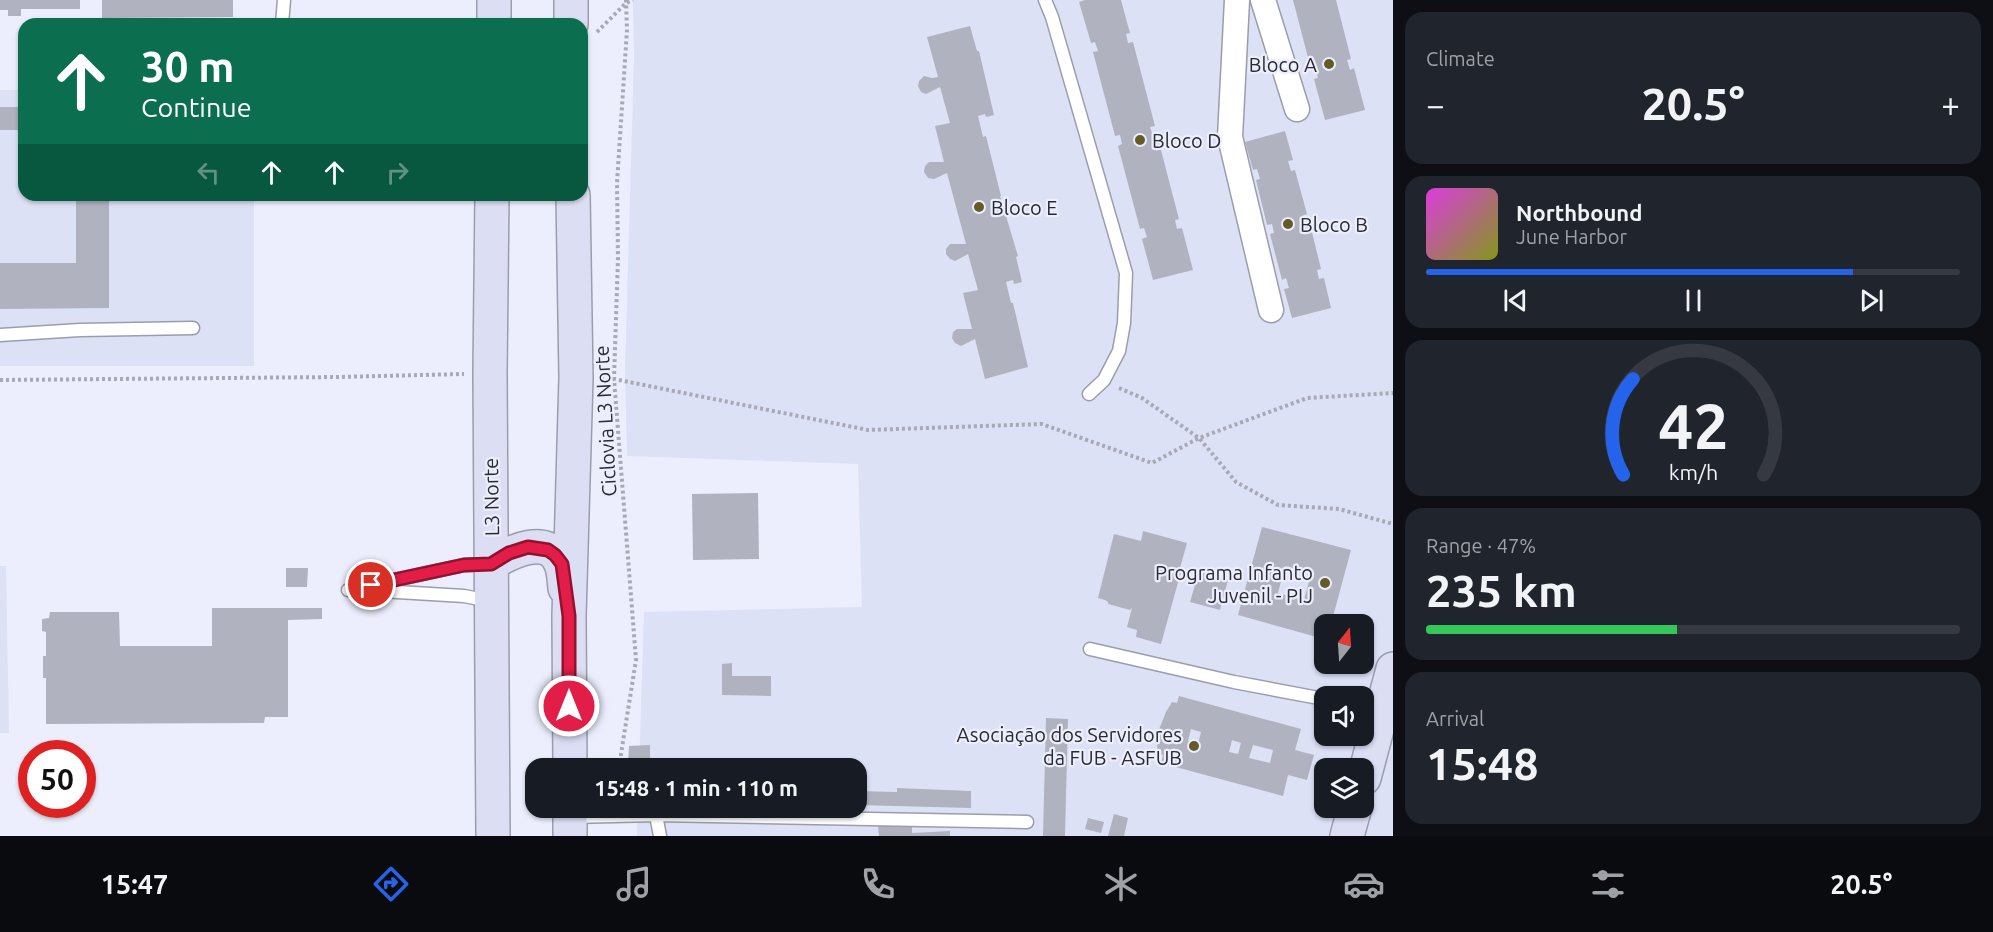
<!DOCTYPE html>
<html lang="en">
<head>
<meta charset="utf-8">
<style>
  :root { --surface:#171b24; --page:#20242c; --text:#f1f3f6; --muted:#9ea1a6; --line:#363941; --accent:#2563eb }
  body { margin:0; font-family:Ubuntu,sans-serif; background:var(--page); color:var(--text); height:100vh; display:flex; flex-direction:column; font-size:22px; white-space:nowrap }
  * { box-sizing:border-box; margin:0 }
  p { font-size:20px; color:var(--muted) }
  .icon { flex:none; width:33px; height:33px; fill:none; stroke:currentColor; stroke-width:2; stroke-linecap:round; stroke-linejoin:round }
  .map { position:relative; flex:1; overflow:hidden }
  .sheet { display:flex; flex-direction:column; gap:12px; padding:12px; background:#0d0f14; width:600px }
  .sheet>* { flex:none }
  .banner { position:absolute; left:18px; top:18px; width:570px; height:183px; border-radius:18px; box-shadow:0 2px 4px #0004; background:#0b6e4f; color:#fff; overflow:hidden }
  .needle { width:39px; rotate:17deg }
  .fabs { position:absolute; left:1314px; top:614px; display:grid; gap:12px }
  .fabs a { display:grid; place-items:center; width:60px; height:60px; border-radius:12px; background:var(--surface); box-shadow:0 2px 4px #0004; font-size:30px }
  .speed { position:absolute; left:18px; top:740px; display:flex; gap:12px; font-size:30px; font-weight:700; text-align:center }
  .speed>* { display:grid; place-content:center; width:78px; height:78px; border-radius:50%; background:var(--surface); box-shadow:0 2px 4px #0004; line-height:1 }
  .speed .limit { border:9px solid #d22; background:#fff; color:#111 }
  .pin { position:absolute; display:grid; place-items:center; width:51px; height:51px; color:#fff; margin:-26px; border:3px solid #fff; border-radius:50%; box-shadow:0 2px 6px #0007 }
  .me { position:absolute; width:66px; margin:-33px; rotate:0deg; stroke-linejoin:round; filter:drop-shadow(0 0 4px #0008) }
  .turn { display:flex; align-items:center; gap:21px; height:126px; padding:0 24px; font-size:27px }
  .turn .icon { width:78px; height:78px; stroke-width:2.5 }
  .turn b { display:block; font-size:42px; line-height:51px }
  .lanes { display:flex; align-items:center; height:57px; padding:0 24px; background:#0003; justify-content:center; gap:30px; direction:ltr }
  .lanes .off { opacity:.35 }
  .big { font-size:45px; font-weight:700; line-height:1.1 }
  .sheet .tile { flex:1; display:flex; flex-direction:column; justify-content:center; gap:9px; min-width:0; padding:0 21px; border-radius:18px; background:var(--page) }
  .sheet .dial { align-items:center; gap:0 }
  .dial svg { height:156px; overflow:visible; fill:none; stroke:var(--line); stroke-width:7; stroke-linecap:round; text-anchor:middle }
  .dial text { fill:var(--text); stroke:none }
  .song { display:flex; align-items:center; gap:18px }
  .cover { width:72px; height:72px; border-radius:9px; background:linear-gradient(135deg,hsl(300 70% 55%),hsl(70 70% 35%)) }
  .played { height:6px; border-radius:3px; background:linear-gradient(90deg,var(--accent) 80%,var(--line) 80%) }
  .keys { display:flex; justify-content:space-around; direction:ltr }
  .heat { display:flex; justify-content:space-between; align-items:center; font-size:33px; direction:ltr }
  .charge { height:9px; border-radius:4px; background:linear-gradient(90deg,#34c759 47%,var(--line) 0) }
  .trip { position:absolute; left:525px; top:758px; width:342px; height:60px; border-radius:18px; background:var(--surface); box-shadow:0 2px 4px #0004; font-weight:700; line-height:60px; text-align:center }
  .menu { display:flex; height:96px; justify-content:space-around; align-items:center; background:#090b0e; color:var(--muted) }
  .menu .icon { width:42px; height:42px }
  .menu .selected { color:var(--accent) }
  .menu b { font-size:27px; color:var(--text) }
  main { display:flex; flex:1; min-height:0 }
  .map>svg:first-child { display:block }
  .built { fill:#dde1f6; fill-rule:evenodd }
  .building { fill:#b0b2c0; fill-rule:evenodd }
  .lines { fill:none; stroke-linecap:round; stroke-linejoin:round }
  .lane-casing { stroke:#9b9dab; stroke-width:15 }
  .street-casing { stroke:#9b9dab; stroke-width:27 }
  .secondary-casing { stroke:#9b9dab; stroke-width:36 }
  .path { stroke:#a8a9b5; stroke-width:4; stroke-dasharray:3 3; stroke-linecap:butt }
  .lane { stroke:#fff; stroke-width:12 }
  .street { stroke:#fff; stroke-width:24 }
  .secondary { stroke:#dcdff4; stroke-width:33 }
  .route-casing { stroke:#92132f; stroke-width:15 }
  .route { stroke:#e11d48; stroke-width:10 }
  .poi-dot { fill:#655b28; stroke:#eceefd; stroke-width:2 }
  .labels { text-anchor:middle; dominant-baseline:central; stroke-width:4.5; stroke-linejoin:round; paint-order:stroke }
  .poi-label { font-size:20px; fill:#2b2c32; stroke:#eceefd; text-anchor:end }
  .street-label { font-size:20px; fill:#2b2c32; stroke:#eceefd }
</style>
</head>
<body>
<main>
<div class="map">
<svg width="1393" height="836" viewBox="0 0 1393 836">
  <rect width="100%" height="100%" fill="#eceefd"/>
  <path class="built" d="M633,0H1393V836H637V807H856V768H639L644,612L862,607L858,464L627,456L625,372L634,57ZM1324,624H1364V663H1324ZM1324,696H1364V735H1324ZM1324,768H1364V807H1324Z
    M0,90H24V195H254V366H0Z
    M0,566H6L9,733H0Z"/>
  <path class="building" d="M0,0H80V9H21V16H8V10H0Z
    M102,0H233V17L102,18Z
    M1085,0H1121L1130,33L1126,34L1128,43L1133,42L1155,126L1150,127L1153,136L1157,135L1179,219L1175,220L1177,229L1182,228L1193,270L1153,280L1142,239L1147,237L1144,228L1140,229L1118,146L1122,144L1120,135L1115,136L1093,52L1098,51L1095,42L1091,43L1079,2Z
    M1293,0H1336L1351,59L1347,60L1350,70L1354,68L1365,110L1325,120L1314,79L1318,78L1315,68L1311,69Z
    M970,26L977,51H979L994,115L986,117L985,114L978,116L983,137L986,136L1001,196H1000L1018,256L1016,257L1022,282L1014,284L1013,280L1006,282L1011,303H1013L1028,367L985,379L975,339L961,346L955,343L952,338L953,332L957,329H972L963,293L978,290L968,254L955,261L950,259L946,254V249L950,244H966L947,173L934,179L928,178L924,172L925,166L929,162H944L935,126L950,123L940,87L926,94L921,92L918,86L919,81L924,76L932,78L938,77L927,37Z
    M0,107H24V130H0Z
    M1285,131L1293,160L1288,161L1291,171L1295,170L1307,214L1302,216L1305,225L1310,224L1321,269L1317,270L1319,279L1324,278L1331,308L1292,318L1284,289L1289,288L1286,278L1282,280L1270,234L1274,233L1272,224L1267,225L1256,180L1260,179L1257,169L1253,170L1245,142Z
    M76,195H109V308L0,309V263H76Z
    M758,493L759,559L693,560L692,494Z
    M1262,527L1351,550L1331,624H1324V639L1238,615ZM1285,566L1311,574L1304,600L1278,593Z
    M1143,531L1187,543L1180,568H1182L1161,644L1136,637L1137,630L1127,627L1132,608L1130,610L1108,604V602L1105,600L1098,598L1114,534L1141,541Z
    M286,568H308L307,587H286Z
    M1199,571L1228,580L1220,610L1190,602Z
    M212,608H322V619L288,620V717H265L264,723L46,724V678H43V656H46V632L42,631V619L49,618L50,612H119L120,646H212Z
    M732,663V676H771V696L722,695V664Z
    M1179,696L1301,729L1295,750L1314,755L1307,780L1288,775L1283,796L1161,763L1163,755L1157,754V751L1158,732L1166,712L1172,702L1177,703ZM1191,729L1201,732L1198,744L1188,741ZM1232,740L1241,743L1238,754L1229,752ZM1253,745L1273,750L1270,763L1249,758Z
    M1046,718L1068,719L1065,836H1043Z
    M650,745V765H628L629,746Z
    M897,788L971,791V808L856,805V791L897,792Z
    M1114,814L1128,818L1124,836H1108Z
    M1088,818L1104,822L1101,833L1085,829Z
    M912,824V833L950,831V836H879L878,826Z"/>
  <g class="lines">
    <g class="lane-casing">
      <path id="lane" d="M1045,0L1052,17L1126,273L1124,323L1119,351L1104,380L1089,394
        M282,24L284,0
        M0,335L80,330L193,328
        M348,590L464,565L490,564
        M364,590L464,596L490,601
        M1090,649L1234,682L1324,699
        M656,815L1027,822
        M571,817L656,815L660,836"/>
    </g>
    <g class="street-casing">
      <path id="street" d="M1237,0L1230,137L1271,310
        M1263,0L1297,109"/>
    </g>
    <g class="secondary-casing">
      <path id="secondary" d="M494,24V0
        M571,24V0
        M492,195L490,373L493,836
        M491,564C510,552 549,532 561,564C564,571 564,580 565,588
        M570,768L569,616L576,378L573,195
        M1364,778L1393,669
        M570,807V836
        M1347,836L1355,807"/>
    </g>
    <path class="path" d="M597,32L626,3L633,0
      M601,379H614L868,430L1042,424L1152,463L1199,438L1307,398L1393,393
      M0,380L337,377L464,374
      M1119,388L1142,398L1199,438L1236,482L1278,505L1339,509L1393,524
      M621,768V754L636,660L614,379L618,258L617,183L627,30L626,0"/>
    <use href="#lane" class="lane"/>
    <use href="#street" class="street"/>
    <use href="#secondary" class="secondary"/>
  </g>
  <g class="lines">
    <g class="route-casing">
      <path id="route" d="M371,585L464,565L491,564L509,553L528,547L548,550L555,555L562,564L569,616V706"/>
    </g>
    <use href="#route" class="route"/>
  </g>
  <g class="poi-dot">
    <circle cx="1329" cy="64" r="6"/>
    <circle cx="1140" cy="140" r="6"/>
    <circle cx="979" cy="207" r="6"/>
    <circle cx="1288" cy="224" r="6"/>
    <circle cx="1325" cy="583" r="6"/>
    <circle cx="1194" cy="746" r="6"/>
  </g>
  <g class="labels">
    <g class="poi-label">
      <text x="1317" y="64">Bloco A</text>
      <text x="1152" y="140" text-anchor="start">Bloco D</text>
      <text x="991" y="207" text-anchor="start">Bloco E</text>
      <text x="1300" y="224" text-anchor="start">Bloco B</text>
      <text x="1313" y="572">Programa Infanto<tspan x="1313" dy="23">Juvenil - PIJ</tspan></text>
      <text x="1182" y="734">Asociação dos Servidores<tspan x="1182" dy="23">da FUB - ASFUB</tspan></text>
    </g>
    <g class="street-label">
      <text transform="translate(605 421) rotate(-93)">Ciclovia L3 Norte</text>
      <text transform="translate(491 497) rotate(-91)">L3 Norte</text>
    </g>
  </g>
</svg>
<div class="fabs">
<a><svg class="needle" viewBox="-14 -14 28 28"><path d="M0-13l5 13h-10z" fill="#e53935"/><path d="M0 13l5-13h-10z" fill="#9ea1a6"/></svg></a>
<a><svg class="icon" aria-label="sound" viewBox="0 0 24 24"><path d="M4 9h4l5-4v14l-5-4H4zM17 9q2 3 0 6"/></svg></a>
<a><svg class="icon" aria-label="layers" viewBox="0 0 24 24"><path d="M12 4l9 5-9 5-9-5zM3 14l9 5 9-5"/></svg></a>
</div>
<div class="speed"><div class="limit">50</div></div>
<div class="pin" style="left:371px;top:585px;background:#d93025"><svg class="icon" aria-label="arrive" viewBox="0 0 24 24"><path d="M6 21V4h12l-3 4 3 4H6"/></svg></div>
<svg class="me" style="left:569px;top:706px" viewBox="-20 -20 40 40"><circle r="17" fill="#e11d48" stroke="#fff" stroke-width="3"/><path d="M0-11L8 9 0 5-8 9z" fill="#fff"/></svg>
<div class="trip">15:48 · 1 min · 110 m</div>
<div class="banner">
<div class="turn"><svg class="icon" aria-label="ahead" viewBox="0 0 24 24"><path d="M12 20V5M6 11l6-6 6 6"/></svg><div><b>30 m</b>Continue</div></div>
<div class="lanes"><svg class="icon off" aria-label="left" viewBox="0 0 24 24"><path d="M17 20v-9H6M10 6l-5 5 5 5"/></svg><svg class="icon" aria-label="ahead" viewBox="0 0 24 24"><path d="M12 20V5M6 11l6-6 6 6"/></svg><svg class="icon" aria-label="ahead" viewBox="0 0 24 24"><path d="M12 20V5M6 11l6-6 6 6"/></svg><svg class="icon off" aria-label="right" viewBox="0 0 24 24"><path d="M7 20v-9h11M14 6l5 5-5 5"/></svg></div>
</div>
</div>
<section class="sheet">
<div class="tile"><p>Climate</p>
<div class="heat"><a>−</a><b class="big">20.5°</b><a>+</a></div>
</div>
<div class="tile">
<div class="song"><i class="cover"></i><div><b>Northbound</b><p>June Harbor</p></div></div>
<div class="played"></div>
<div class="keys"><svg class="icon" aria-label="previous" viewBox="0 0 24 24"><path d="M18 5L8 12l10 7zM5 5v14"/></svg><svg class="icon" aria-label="pause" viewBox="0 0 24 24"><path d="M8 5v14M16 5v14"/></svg><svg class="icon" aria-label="next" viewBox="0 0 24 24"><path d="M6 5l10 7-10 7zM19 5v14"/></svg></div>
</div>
<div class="tile dial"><svg viewBox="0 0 100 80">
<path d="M14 69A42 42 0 1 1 86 69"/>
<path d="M14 69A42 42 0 0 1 19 20" stroke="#2563eb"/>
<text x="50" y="56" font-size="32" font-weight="700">42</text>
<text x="50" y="72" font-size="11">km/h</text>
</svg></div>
<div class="tile"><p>Range · 47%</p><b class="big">235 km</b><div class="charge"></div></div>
<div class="tile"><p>Arrival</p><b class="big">15:48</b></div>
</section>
</main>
<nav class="menu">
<b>15:47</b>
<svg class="icon selected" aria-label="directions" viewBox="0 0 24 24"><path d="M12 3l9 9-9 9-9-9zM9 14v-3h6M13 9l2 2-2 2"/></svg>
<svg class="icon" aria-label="music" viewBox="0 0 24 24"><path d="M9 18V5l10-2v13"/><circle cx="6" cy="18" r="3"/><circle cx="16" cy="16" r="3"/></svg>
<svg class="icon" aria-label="phone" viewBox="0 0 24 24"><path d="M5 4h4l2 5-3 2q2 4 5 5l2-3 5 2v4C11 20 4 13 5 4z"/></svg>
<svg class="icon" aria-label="climate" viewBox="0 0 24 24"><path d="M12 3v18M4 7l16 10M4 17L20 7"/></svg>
<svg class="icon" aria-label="car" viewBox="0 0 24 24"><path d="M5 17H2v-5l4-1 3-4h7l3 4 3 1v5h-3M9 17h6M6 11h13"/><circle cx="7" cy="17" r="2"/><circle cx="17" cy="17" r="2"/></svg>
<svg class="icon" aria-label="filters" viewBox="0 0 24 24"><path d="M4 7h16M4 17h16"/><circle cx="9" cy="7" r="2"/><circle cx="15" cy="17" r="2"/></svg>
<b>20.5°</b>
</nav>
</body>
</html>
